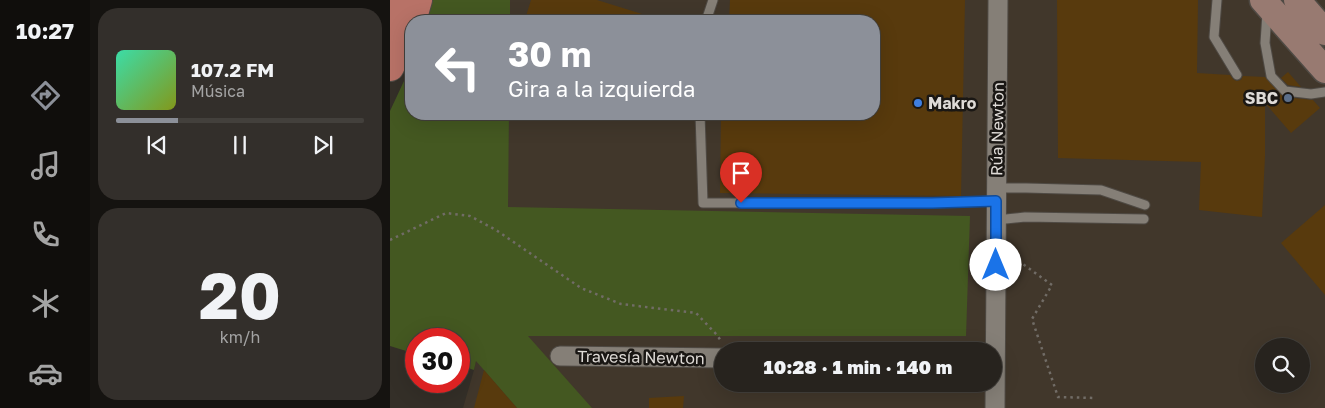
<!DOCTYPE html>
<html lang="es">
<head>
<meta charset="utf-8">
<style>
  :root { --surface:#27231e; --page:#332f2b; --text:#f1f3f6; --muted:#a4a4a4; --line:#43403c; --accent:#8c9099 }
  body { margin:0; font-family:"Golos Text",sans-serif; background:var(--page); color:var(--text); height:100vh; display:flex; flex-direction:column; font-size:19px; white-space:nowrap }
  * { box-sizing:border-box; margin:0 }
  p { font-size:16px; color:var(--muted) }
  .icon { flex:none; width:28px; height:28px; fill:none; stroke:currentColor; stroke-width:2; stroke-linecap:round; stroke-linejoin:round }
  .map { position:relative; flex:1; overflow:hidden }
  .sheet { display:flex; flex-direction:column; gap:8px; padding:8px; background:#151310; width:300px }
  .sheet>* { flex:none }
  .banner { position:absolute; left:15px; top:15px; width:475px; height:105px; border-radius:20px; box-shadow:0 5px 20px #0002,0 0 0 1px var(--line); background:#8c9099; color:#fff; overflow:hidden }
  .buttons { position:absolute; left:865px; top:338px; display:grid; gap:10px }
  .buttons a { display:grid; place-items:center; width:55px; height:55px; border-radius:50%; background:var(--surface); box-shadow:0 5px 20px #0002,0 0 0 1px var(--line); font-size:25px }
  .speed { position:absolute; left:15px; top:328px; display:flex; gap:10px; font-size:25px; font-weight:700; text-align:center }
  .speed>* { display:grid; place-content:center; width:65px; height:65px; border-radius:50%; background:var(--surface); box-shadow:0 5px 20px #0002,0 0 0 1px var(--line); line-height:1 }
  .speed .limit { border:8px solid #d22; background:#fff; color:#111 }
  .pin { position:absolute; display:grid; place-items:center; width:42px; height:42px; color:#fff; margin:-51px -21px; border-radius:50% 50% 50% 0; rotate:-45deg; box-shadow:0 0 5px #0007 }
  .pin .icon { rotate:45deg }
  .me { position:absolute; width:55px; margin:-28px; rotate:0deg; stroke-linejoin:round; filter:drop-shadow(0 0 4px #0008) }
  .turn { display:flex; align-items:center; gap:18px; height:105px; padding:0 20px; font-size:22px }
  .turn .icon { width:65px; height:65px; stroke-width:2.5 }
  .turn b { display:block; font-size:35px; line-height:42px }
  .sheet .card { flex:1; display:flex; flex-direction:column; justify-content:center; gap:8px; min-width:0; padding:0 18px; border-radius:20px; background:var(--page) }
  .sheet .dial { align-items:center; gap:0 }
  .dial b { font-size:65px; line-height:1 }
  .song { display:flex; align-items:center; gap:15px }
  .cover { width:60px; height:60px; border-radius:8px; background:linear-gradient(135deg,hsl(160 70% 55%),hsl(70 70% 35%)) }
  .played { height:5px; border-radius:2px; background:linear-gradient(90deg,var(--accent) 25%,var(--line) 25%) }
  .keys { display:flex; justify-content:space-around; direction:ltr }
  .trip { position:absolute; left:324px; top:342px; width:288px; height:50px; border-radius:25px; background:var(--surface); box-shadow:0 5px 20px #0002,0 0 0 1px var(--line); font-weight:800; line-height:50px; text-align:center }
  main { display:flex; flex:1; min-height:0 }
  .tab-bar { display:flex; flex-direction:column; width:90px; justify-content:space-around; align-items:center; background:#100e0c; color:var(--muted) }
  .tab-bar .icon { width:35px; height:35px }
  .tab-bar .active { color:var(--accent) }
  .tab-bar b { font-size:22px; color:var(--text) }
  .map>svg:first-child { display:block }
  .built { fill:#41372b; fill-rule:evenodd }
  .green { fill:#445821 }
  .building { fill:#583a0d }
  .lines { fill:none; stroke-linecap:round; stroke-linejoin:round }
  .service-casing { stroke:#4f4a44; stroke-width:11 }
  .minor-casing { stroke:#4f4a44; stroke-width:21 }
  .secondary-casing { stroke:#4f4a44; stroke-width:29 }
  .trunk-casing { stroke:#4f4a44; stroke-width:30 }
  .path { stroke:#716c66; stroke-width:2.5; stroke-dasharray:2.5 4; stroke-linecap:butt }
  .service { stroke:#857f77; stroke-width:9 }
  .minor { stroke:#857f77; stroke-width:19 }
  .secondary { stroke:#987a71; stroke-width:26 }
  .trunk { stroke:#b87267; stroke-width:28 }
  .route-casing { stroke:#114b97; stroke-width:12 }
  .route { stroke:#1a73e8; stroke-width:9 }
  .service-dot { fill:#5c6f8a; stroke:#1a1714; stroke-width:2 }
  .shop-dot { fill:#3f7fe0; stroke:#1a1714; stroke-width:2 }
  .labels { text-anchor:middle; dominant-baseline:central; stroke-width:5; stroke-linejoin:round; paint-order:stroke }
  .poi-label { font-size:16px; font-weight:bold; fill:#dfdbd7; stroke:#1a1714; text-anchor:end }
  .street-label { font-size:16px; fill:#dfdbd7; stroke:#1a1714 }
</style>
</head>
<body>
<main>
<nav class="tab-bar">
<b>10:27</b>
<svg class="icon active" aria-label="directions" viewBox="0 0 24 24"><path d="M12 3l9 9-9 9-9-9zM9 14v-3h6M13 9l2 2-2 2"/></svg>
<svg class="icon" aria-label="music" viewBox="0 0 24 24"><path d="M9 18V5l10-2v13"/><circle cx="6" cy="18" r="3"/><circle cx="16" cy="16" r="3"/></svg>
<svg class="icon" aria-label="phone" viewBox="0 0 24 24"><path d="M5 4h4l2 5-3 2q2 4 5 5l2-3 5 2v4C11 20 4 13 5 4z"/></svg>
<svg class="icon" aria-label="climate" viewBox="0 0 24 24"><path d="M12 3v18M4 7l16 10M4 17L20 7"/></svg>
<svg class="icon" aria-label="car" viewBox="0 0 24 24"><path d="M5 17H2v-5l4-1 3-4h7l3 4 3 1v5h-3M9 17h6M6 11h13"/><circle cx="7" cy="17" r="2"/><circle cx="17" cy="17" r="2"/></svg>
</nav>
<section class="sheet">
<div class="card">
<div class="song"><i class="cover"></i><div><b>107.2 FM</b><p>Música</p></div></div>
<div class="played"></div>
<div class="keys"><svg class="icon" aria-label="previous" viewBox="0 0 24 24"><path d="M18 5L8 12l10 7zM5 5v14"/></svg><svg class="icon" aria-label="pause" viewBox="0 0 24 24"><path d="M8 5v14M16 5v14"/></svg><svg class="icon" aria-label="next" viewBox="0 0 24 24"><path d="M6 5l10 7-10 7zM19 5v14"/></svg></div>
</div>
<div class="card dial"><b>20</b><p>km/h</p></div>
</section>
<div class="map">
<svg width="935" height="408" viewBox="0 0 935 408">
  <rect width="100%" height="100%" fill="#342f28"/>
  <path class="built" d="M120,0H935V408H73L84,370L117,207L119,114H484V21H120ZM874,346H911V384H874ZM332,351H602V384H332Z"/>
  <path class="green" d="M39,0H120V21H33Z
    M21,58V114H119L118,207L580,216L576,336H138L202,408H127L86,361L84,370L69,365V339H26V354L0,346V111L14,81Z"/>
  <path class="building" d="M141,0H207L265,18V21H152L136,16Z
    M340,0H575L571,196L330,193L331,114H484V21H339Z
    M667,0H808L807,73L840,75L844,80L847,81L851,80L853,76L875,77L894,97L923,100L930,108L901,133L875,103V156L872,217L809,210L811,162L668,158Z
    M898,72L911,87L898,85L891,78Z
    M935,205V295L891,243Z
    M94,370L127,408H84Z
    M294,396L293,408H259V398Z"/>
  <g class="lines">
    <g class="service-casing">
      <path id="service" d="M827,0L824,37L847,75
        M877,13L875,43L881,76L895,91L921,94L935,92
        M316,21L323,0
        M310,114L313,203H541L606,201
        M606,188H636L711,190L755,205
        M606,220L635,217L754,219"/>
    </g>
    <g class="minor-casing">
      <path id="minor" d="M170,356L332,358
        M605,408L608,0"/>
    </g>
    <g class="secondary-casing">
      <path id="secondary" d="M873,0L935,70
        M907,0L935,32"/>
    </g>
    <g class="trunk-casing">
      <path id="trunk" d="M22,21L28,0
        M0,25L6,0
        M0,67L21,24"/>
    </g>
    <path class="path" d="M0,240L56,213L80,216L106,230L191,288L231,304L306,313L327,335L331,341
      M623,257L662,285L642,319L668,397L705,398"/>
    <use href="#service" class="service"/>
    <use href="#minor" class="minor"/>
    <use href="#secondary" class="secondary"/>
    <use href="#trunk" class="trunk"/>
  </g>
  <g class="lines">
    <g class="route-casing">
      <path id="route" d="M351,203H542L606,201V265"/>
    </g>
    <use href="#route" class="route"/>
  </g>
  <circle class="service-dot" cx="898" cy="98" r="5"/>
  <circle class="shop-dot" cx="528" cy="103" r="5"/>
  <g class="labels">
    <g class="poi-label">
      <text x="888" y="98">SBC</text>
      <text x="538" y="103" text-anchor="start">Makro</text>
    </g>
    <g class="street-label">
      <text transform="translate(607 129) rotate(-89)">Rúa Newton</text>
      <text transform="translate(251 357) rotate(1)">Travesía Newton</text>
    </g>
  </g>
</svg>
<div class="buttons">
<a><svg class="icon" aria-label="search" viewBox="0 0 24 24"><circle cx="10" cy="10" r="6"/><path d="M15 15l6 6"/></svg></a>
</div>
<div class="speed"><div class="limit">30</div></div>
<div class="pin" style="left:351px;top:203px;background:#d93025"><svg class="icon" aria-label="arrive" viewBox="0 0 24 24"><path d="M6 21V4h12l-3 4 3 4H6"/></svg></div>
<svg class="me" style="left:606px;top:265px" viewBox="-20 -20 40 40"><circle r="19" fill="#fff"/><path d="M0-13L10 11 0 6-10 11z" fill="#1a73e8"/></svg>
<div class="trip">10:28 · 1 min · 140 m</div>
<div class="banner">
<div class="turn"><svg class="icon" aria-label="left" viewBox="0 0 24 24"><path d="M17 20v-9H6M10 6l-5 5 5 5"/></svg><div><b>30 m</b>Gira a la izquierda</div></div>
</div>
</div>
</main>
</body>
</html>
